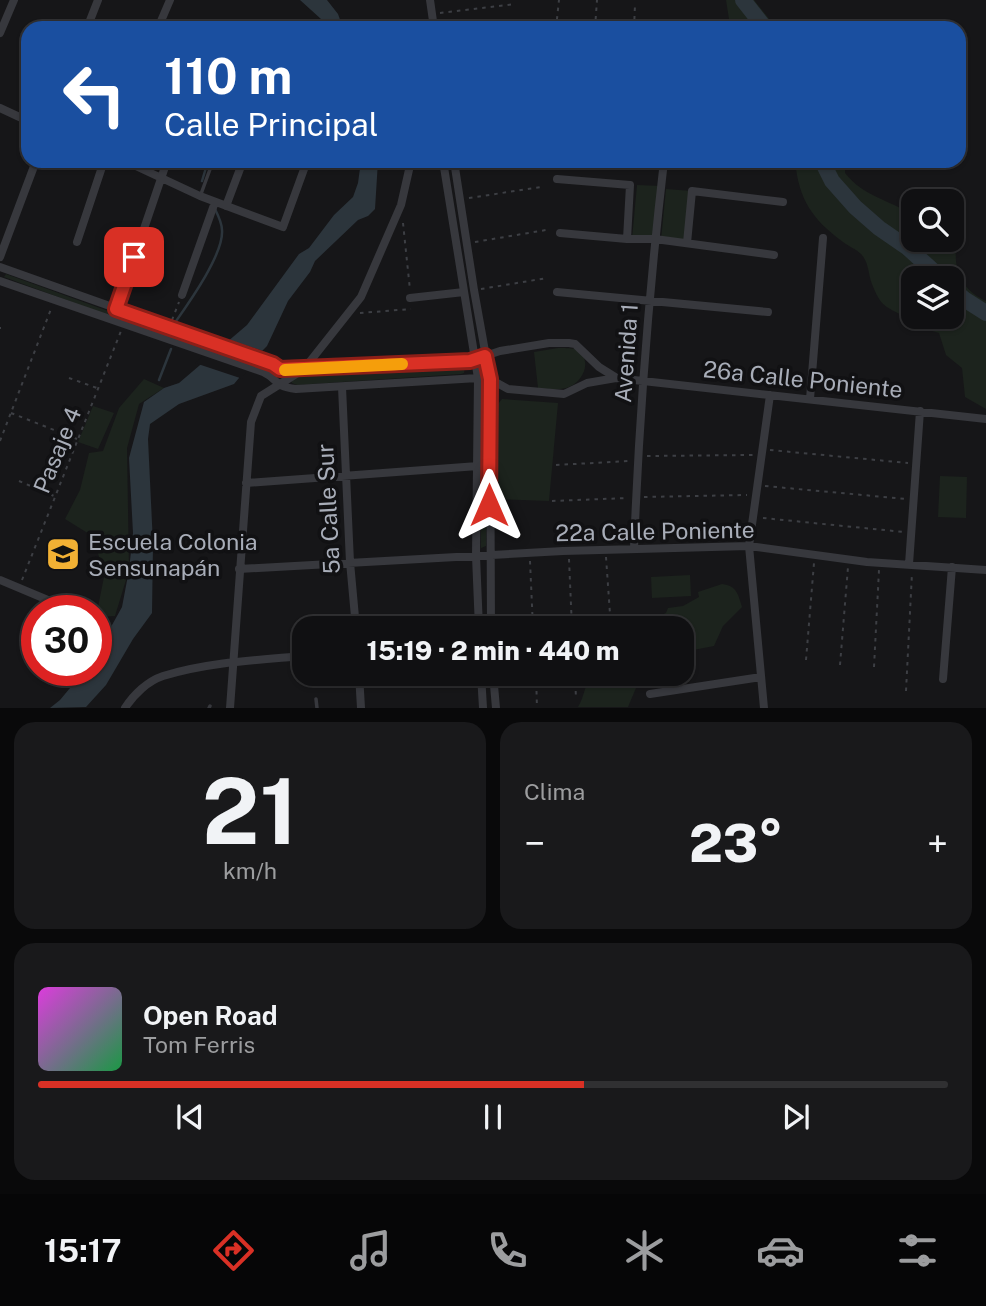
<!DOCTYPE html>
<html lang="es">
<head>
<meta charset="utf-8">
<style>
  :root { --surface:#101012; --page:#19191b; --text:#f1f3f6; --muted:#9c9d9f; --line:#303032; --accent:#d93025 }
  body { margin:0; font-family:"Public Sans",sans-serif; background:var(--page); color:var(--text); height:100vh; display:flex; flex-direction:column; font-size:26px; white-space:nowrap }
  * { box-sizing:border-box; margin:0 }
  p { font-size:23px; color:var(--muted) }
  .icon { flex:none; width:38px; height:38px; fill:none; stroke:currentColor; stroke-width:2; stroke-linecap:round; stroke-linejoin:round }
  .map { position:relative; height:708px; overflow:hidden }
  .side { display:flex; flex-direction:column; gap:14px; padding:14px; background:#09090a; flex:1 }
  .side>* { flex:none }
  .banner { position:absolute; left:21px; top:21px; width:945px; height:147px; border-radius:21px; box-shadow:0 2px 5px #0004,0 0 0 2px var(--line); background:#1a4fa0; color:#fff; overflow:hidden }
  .tools { position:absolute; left:901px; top:189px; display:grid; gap:14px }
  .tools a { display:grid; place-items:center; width:63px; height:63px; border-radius:14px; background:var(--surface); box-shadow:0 2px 5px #0004,0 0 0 2px var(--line); font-size:35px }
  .speed { position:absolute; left:21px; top:595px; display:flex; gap:14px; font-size:35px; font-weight:700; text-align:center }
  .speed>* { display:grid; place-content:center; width:91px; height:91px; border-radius:50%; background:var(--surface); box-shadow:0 2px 5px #0004,0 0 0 2px var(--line); line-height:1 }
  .speed .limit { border:10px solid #d22; background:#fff; color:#111 }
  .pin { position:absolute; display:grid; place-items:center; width:60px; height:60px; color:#fff; margin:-30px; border-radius:14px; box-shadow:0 4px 10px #0006 }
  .me { position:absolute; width:77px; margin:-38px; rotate:0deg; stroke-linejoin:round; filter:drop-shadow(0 0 5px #0008) }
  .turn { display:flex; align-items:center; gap:24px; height:147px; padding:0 28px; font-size:32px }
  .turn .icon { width:91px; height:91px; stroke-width:2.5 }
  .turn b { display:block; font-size:49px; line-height:60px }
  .big { font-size:52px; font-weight:800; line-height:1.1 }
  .side .widget { flex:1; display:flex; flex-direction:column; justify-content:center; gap:10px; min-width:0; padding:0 24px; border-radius:21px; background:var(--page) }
  .side .dial { align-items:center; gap:0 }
  .dial b { font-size:91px; line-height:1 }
  .song { display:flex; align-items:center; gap:21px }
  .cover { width:84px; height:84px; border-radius:10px; background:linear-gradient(135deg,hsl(300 70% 55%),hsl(140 70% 35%)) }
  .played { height:7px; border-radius:4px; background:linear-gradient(90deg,var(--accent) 60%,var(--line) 60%) }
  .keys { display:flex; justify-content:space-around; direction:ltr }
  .heat { display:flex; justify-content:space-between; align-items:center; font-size:38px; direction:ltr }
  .side .tiles { flex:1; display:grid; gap:14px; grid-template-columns:1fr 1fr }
  .widget:last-child { grid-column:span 2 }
  .trip { position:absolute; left:292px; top:616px; width:402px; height:70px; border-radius:21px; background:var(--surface); box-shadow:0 2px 5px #0004,0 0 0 2px var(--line); font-weight:800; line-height:70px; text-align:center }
  .tabs { display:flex; height:112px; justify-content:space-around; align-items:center; background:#060607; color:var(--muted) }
  .tabs .icon { width:49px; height:49px }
  .tabs .selected { color:var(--accent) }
  .tabs b { font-size:32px; color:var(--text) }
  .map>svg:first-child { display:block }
  .green { fill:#1c231d; fill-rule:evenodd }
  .water { fill:#2c353c }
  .pier { fill:#161618 }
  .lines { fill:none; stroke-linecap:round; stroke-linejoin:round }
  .stream { stroke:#2c353c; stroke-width:2.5 }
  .river { stroke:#2c353c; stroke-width:16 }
  .path { stroke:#3d3f44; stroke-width:2; stroke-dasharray:3.5 5; stroke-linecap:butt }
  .lane { stroke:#37383d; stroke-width:3.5 }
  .street { stroke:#37383d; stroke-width:8 }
  .route-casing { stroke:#8d1f18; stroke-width:18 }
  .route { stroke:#d93025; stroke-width:12 }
  .slow { stroke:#f59e0b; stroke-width:12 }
  .labels { text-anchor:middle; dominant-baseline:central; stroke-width:7; stroke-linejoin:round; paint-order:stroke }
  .street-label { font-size:23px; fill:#a8adb8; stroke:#111113 }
  .poi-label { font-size:23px; fill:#a8adb8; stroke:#111113; text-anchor:start }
</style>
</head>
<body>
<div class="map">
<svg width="986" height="708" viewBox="0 0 986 708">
  <rect width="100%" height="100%" fill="#161618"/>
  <path class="green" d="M726,0H754L774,25L782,28H736L729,19Z
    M795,161H845V173C863,196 889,200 913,215L914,240H949L956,250C954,273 964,291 986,301V409L965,397L962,368L946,355L939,333C922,328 919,324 905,317C885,306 881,307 872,284C868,274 869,262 861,254C856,249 848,246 843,242C812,219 799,200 795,161ZM914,278H952V317H914Z
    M637,185L661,186L655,239H632Z
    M666,189L692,191L687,243L661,240Z
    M6,274L108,311L110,313L107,315L4,277Z
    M558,348C563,348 571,348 575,349C594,358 584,383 566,388C557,390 547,389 538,388L534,352Z
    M459,364L465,367L464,373L461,374L297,385L292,383L291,380L296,376Z
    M144,379L164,388L139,404L127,448L129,570L115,616L96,617L104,577L94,537L65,519L80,490L89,453L103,451L119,408Z
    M484,393L488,395L486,546L481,548V394Z
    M502,399L558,403L549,501L497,499V405Z
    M93,406L114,413L98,449L78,442Z
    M940,476L967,477L966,518L938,517Z
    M690,575L691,596L652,598L651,577Z
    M722,584C737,586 738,594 742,607L723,626L714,646L683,652L682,628H634L635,625L666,613L668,608L683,606L699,597L698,592Z
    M594,674H650L636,688L628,707H578C585,696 584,683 594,674Z"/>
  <path class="water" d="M300,0H327L338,14L343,28H328L321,19Z
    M361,161H378L375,209L368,216L358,220L315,261L310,272L288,301L267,346L239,374V378L234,384L179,404L150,424L148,439L153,544L152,613L133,639L106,685L86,707L50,708L60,700L85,670H96V654L122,607L129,570L133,533L129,458L144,402L164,388L179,383L247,325L299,254L309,248L334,215L353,197L358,183Z"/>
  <path class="pier" d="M224,338L266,352L243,376V379L195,363Z"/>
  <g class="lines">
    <path class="stream" d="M202,181L208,161
      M174,324C188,304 224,254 222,230C222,223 218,215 215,209
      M159,380L171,349"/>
    <path class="river" d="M743,0L765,28
      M822,161L832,181L855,207L879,228L908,248L941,278
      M952,289L964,299L986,313"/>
    <path class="path" d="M440,13L516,4
      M556,28L559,0
      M595,28L597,0
      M634,28L635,5
      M469,198L541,187
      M403,223L410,290
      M475,242L546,230
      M481,289L547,278
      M360,313L411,309
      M172,320L179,302
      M0,328H1
      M69,378L97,388
      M11,413L77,439
      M0,441L51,309
      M770,450L908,463
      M647,456L753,455
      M556,465L629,461
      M19,481L54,496
      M765,486L906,499
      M644,497L747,495
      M552,501L628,498
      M763,518L904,532
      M606,557L611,628
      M569,559L572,628
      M530,561L533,628
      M22,580L121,331
      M806,660L814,563
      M840,665L848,567
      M874,667L879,570
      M536,674L537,708
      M575,674L576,699
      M906,691L912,573"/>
    <path class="lane" d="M201,194L213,161
      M42,611L46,601
      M28,645L37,623
      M316,699L317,708
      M209,708L210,706"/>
    <path class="street" d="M430,0L434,28
      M87,28L98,0
      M158,28L170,0
      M0,33L14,0
      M0,108L28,121
      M125,161L200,196L283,227L307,161
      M443,161L478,378L476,556L479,628
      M454,161L474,290L490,379L491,628
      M557,179L630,185L627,239
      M226,206L243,161
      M560,233L627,239H655L774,255
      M77,242L104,161
      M687,243L692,191L783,202
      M0,257L36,161
      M0,267L273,364L280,369L470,361L500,351L549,343H569L575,344L599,367L615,377
      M0,281L263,372C280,380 272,386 296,389L478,378L490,379L508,389L564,394L587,383L616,378L986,419
      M557,292L768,312
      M182,295L215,202
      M410,298L464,292
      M115,314L167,161
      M342,387L350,562L356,628
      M810,399L823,238
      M246,483L478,466
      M634,548C639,418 649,290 664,161
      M909,564L920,411
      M239,569L563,551L749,546L867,562L986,570
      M0,580L74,611
      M359,674L361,708
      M481,674L483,708
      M493,674L496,708
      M943,679L952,567
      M650,694L761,677
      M125,708C134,694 148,681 163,676C207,662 258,660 304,656
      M230,708L251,422L261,396L304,369L361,297L401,205L411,161
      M764,708L749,546L770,395"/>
  </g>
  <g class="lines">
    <g class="route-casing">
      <path id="route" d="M134,257L116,309L273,364L280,369L470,361L485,356L490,379L489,505"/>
    </g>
    <use href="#route" class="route"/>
    <path class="slow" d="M285,370L402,364"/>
  </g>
  <defs>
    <g id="school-square" transform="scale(1.75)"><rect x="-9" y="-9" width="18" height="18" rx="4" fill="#f2b134" stroke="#111113"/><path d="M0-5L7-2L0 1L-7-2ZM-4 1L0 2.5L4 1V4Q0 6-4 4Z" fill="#111"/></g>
  </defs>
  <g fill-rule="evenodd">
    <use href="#school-square" x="63" y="554"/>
  </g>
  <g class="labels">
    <g class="street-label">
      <text transform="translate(626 353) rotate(-86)">Avenida 1</text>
      <text transform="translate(803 379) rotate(6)">26a Calle Poniente</text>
      <text transform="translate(57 450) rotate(-68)">Pasaje 4</text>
      <text transform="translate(328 509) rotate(-93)">5a Calle Sur</text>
      <text transform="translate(655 531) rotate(-1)">22a Calle Poniente</text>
    </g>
    <g class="poi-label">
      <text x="88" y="541">Escuela Colonia<tspan x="88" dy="26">Sensunapán</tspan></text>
    </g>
  </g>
</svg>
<div class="tools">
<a><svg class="icon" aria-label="search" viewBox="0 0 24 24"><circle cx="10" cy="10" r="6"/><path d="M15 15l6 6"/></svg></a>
<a><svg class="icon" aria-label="layers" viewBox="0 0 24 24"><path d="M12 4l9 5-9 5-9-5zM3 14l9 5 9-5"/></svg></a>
</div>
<div class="speed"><div class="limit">30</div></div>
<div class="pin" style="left:134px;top:257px;background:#d93025"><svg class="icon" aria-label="arrive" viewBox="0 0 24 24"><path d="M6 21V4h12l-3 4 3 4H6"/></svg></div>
<svg class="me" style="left:489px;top:505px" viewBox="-20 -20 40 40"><path d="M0-17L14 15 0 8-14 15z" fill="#d93025" stroke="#fff" stroke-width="4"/></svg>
<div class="trip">15:19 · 2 min · 440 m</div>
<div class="banner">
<div class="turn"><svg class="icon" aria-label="left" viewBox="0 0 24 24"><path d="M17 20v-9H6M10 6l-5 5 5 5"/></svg><div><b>110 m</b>Calle Principal</div></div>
</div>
</div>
<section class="side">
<div class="tiles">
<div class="widget dial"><b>21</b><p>km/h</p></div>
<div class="widget"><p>Clima</p>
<div class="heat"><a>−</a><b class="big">23°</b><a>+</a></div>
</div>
<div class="widget">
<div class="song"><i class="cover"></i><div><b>Open Road</b><p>Tom Ferris</p></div></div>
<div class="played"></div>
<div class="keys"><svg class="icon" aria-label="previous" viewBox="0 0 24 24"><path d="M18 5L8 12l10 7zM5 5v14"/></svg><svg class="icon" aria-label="pause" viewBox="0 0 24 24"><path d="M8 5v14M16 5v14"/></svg><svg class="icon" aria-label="next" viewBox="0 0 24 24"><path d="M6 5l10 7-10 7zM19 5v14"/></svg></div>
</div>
</div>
</section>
<nav class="tabs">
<b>15:17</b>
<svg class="icon selected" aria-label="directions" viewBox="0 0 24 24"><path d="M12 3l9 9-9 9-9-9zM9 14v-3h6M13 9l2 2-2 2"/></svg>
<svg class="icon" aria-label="music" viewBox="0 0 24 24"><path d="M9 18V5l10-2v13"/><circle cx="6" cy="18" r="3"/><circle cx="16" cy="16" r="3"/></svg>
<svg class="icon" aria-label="phone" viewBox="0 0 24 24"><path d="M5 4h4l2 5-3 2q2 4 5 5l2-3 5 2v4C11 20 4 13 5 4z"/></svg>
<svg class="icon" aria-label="climate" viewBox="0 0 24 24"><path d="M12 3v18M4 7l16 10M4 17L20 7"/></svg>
<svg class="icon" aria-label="car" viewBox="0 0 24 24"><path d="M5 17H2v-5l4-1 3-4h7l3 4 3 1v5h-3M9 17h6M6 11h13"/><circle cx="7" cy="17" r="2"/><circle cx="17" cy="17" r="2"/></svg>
<svg class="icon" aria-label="filters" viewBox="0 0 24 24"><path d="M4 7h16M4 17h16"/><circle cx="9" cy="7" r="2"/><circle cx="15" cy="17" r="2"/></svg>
</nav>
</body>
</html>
